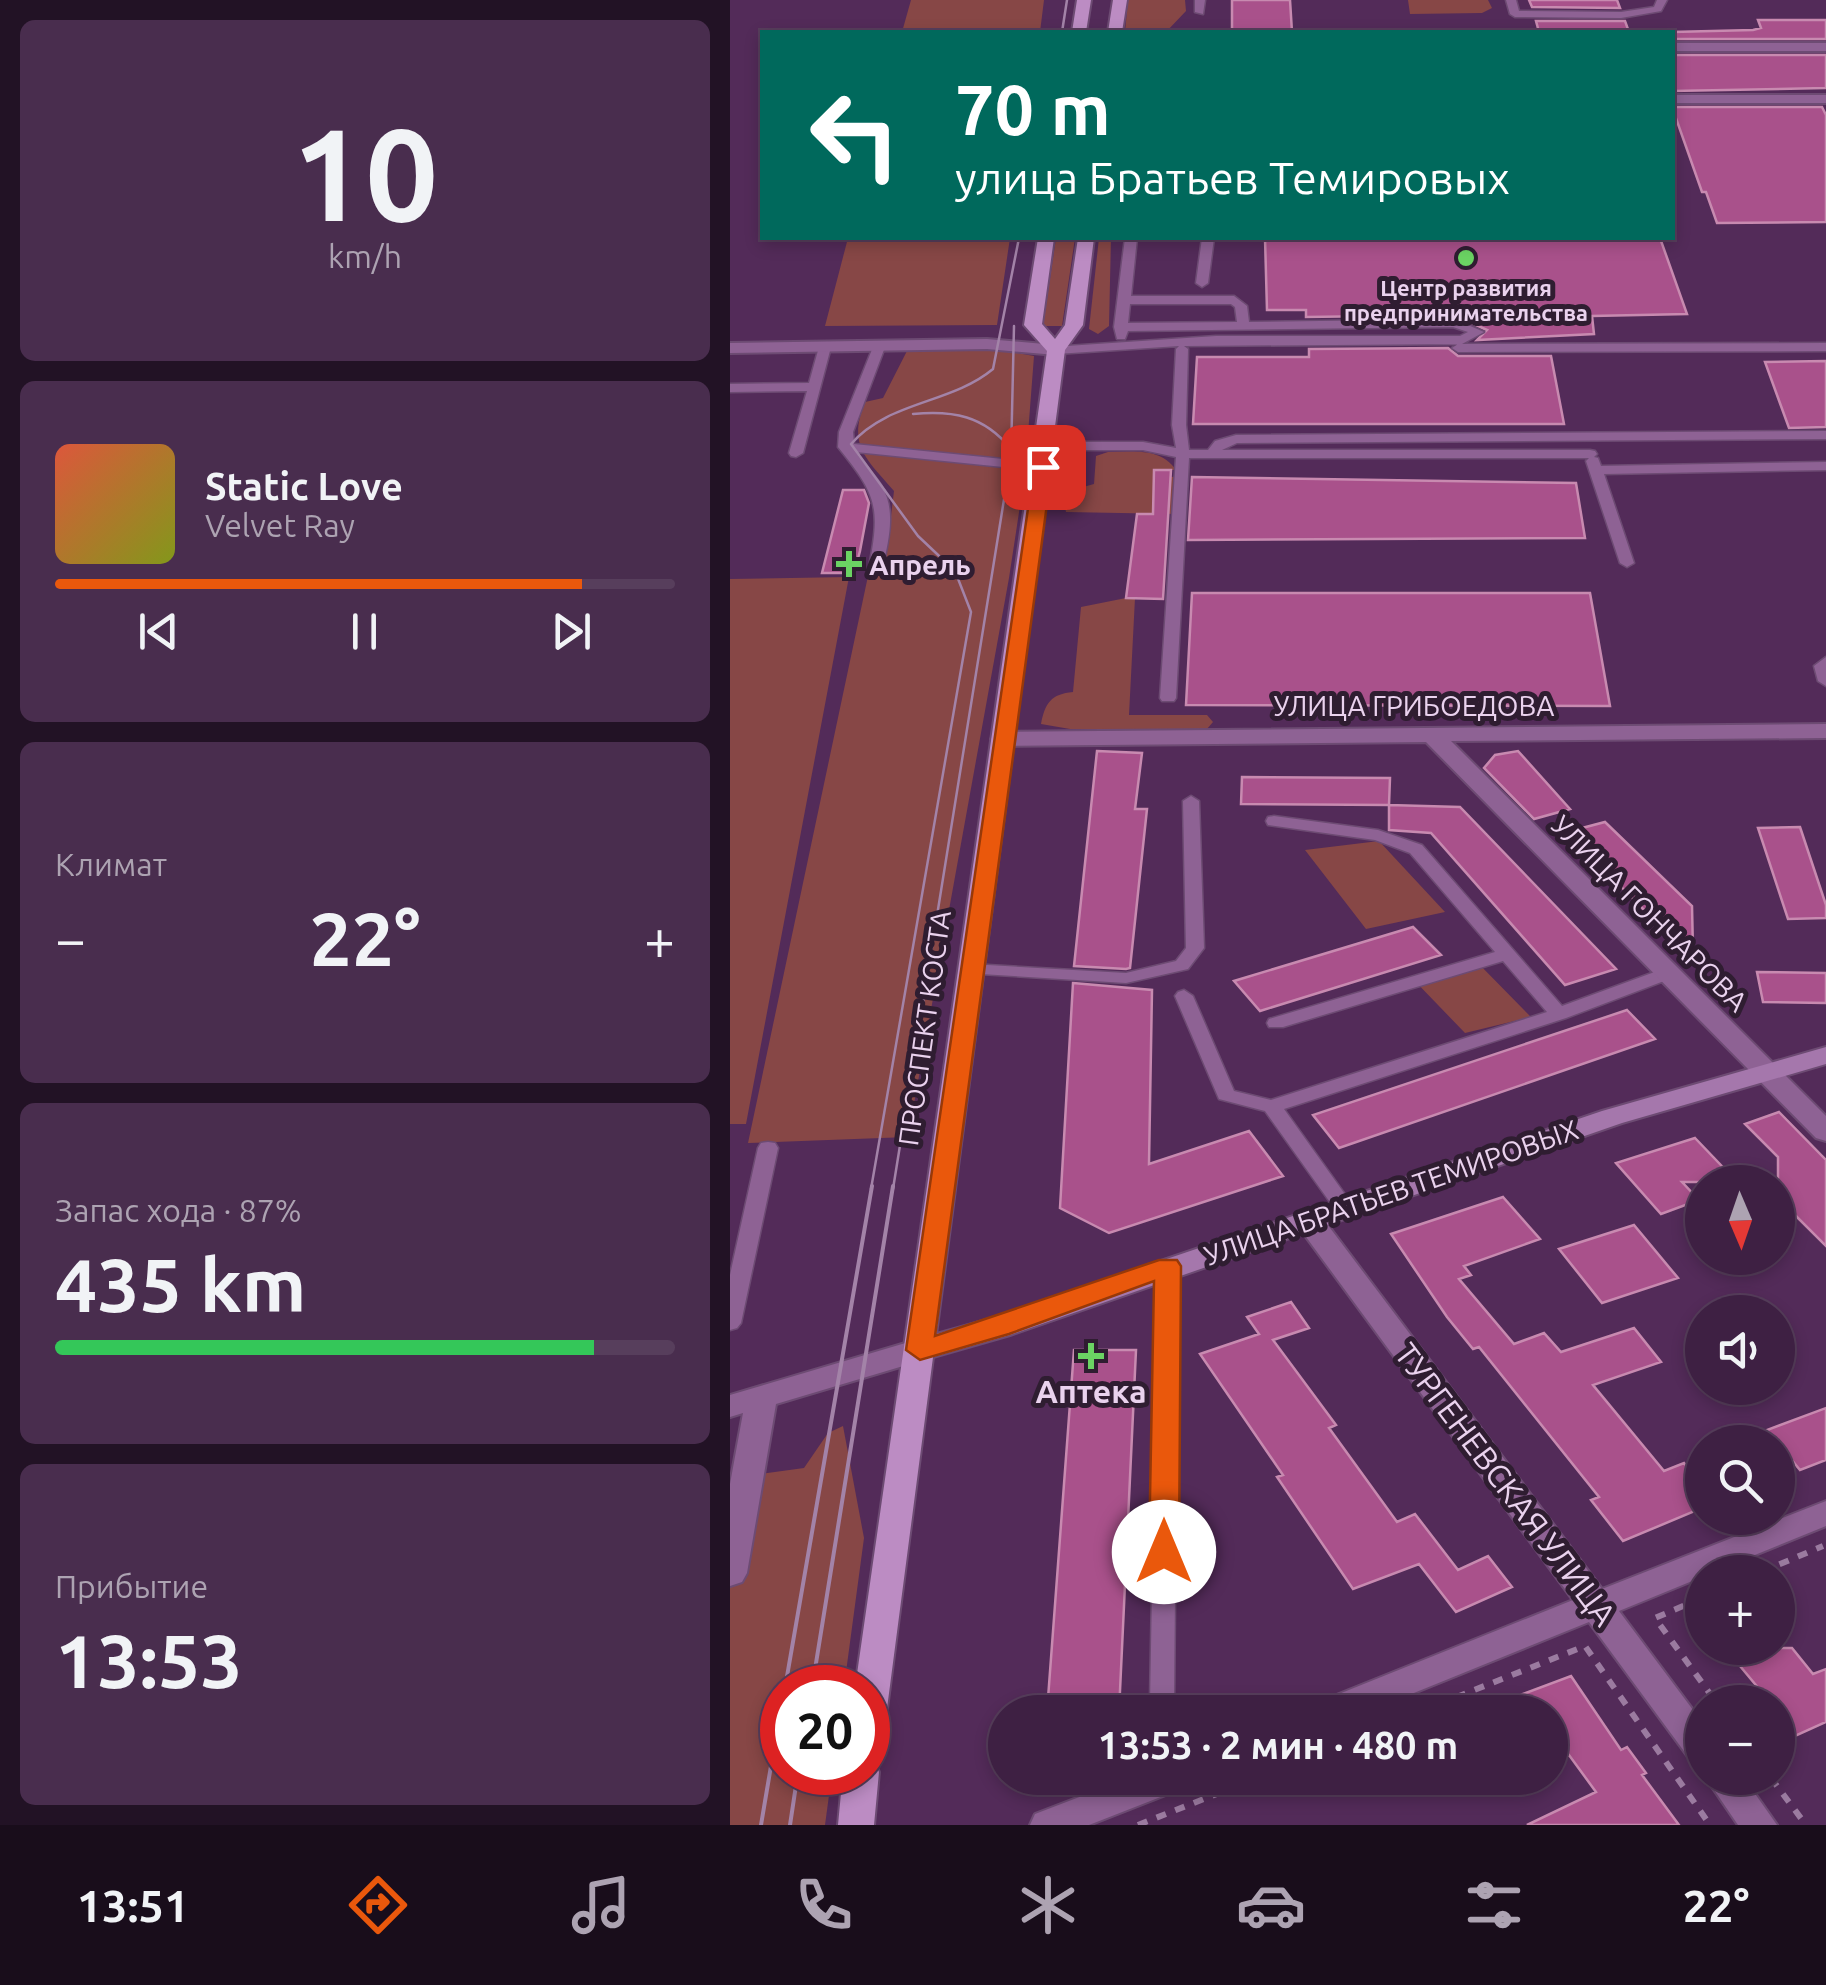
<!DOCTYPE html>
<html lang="ru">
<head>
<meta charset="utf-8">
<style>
  :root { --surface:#3e2043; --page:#492d4e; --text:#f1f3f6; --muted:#ada3b2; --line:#573e5c; --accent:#ea580c }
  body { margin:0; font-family:Ubuntu,sans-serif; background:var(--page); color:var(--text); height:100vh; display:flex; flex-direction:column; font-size:38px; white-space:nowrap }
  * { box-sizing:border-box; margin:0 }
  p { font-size:32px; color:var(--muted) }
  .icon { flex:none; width:55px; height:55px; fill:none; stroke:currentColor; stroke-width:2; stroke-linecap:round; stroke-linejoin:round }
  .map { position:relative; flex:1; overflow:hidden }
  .panel { display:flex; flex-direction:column; gap:20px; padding:20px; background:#221225; width:730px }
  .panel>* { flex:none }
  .hud { position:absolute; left:30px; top:30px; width:915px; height:210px; border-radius:0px; box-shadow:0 5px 15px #0003,0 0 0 2px var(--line); background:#00695c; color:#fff; overflow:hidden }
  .needle { width:65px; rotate:178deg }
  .tools { position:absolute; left:955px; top:1165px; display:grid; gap:20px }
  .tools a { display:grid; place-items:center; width:110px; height:110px; border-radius:50%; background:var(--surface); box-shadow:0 5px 15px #0003,0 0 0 2px var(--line); font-size:50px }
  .speed { position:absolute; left:30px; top:1665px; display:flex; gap:20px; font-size:50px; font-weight:700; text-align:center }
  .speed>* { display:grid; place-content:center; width:130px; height:130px; border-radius:50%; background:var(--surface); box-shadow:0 5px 15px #0003,0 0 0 2px var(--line); line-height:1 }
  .speed .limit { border:15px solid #d22; background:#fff; color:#111 }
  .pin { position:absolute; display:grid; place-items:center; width:85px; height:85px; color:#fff; margin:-42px; border-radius:20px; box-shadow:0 5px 15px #0006 }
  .me { position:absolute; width:110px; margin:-55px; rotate:0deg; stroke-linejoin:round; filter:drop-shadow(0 0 8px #0008) }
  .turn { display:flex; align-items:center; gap:35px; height:210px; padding:0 30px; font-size:45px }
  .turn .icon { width:130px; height:130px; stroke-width:2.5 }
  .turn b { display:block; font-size:70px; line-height:85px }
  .big { font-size:75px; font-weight:600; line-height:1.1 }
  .panel .widget { flex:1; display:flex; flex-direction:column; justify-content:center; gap:15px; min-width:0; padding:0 35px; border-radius:15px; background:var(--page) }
  .panel .dial { align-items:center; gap:0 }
  .dial b { font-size:130px; line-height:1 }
  .song { display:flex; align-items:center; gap:30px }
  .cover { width:120px; height:120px; border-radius:15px; background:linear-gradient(135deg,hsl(10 70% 55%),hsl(70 70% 35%)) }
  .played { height:10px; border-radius:5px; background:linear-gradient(90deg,var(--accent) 85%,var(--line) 85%) }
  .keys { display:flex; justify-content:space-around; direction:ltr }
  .heat { display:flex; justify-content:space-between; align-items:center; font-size:55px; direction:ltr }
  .charge { height:15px; border-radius:8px; background:linear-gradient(90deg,#34c759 87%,var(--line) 0) }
  .trip { position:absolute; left:258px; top:1695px; width:580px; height:100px; border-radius:50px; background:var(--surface); box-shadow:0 5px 15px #0003,0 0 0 2px var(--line); font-weight:600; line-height:100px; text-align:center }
  .dock { display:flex; height:160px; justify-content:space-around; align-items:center; background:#190d1b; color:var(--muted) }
  .dock .icon { width:70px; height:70px }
  .dock .selected { color:var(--accent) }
  .dock b { font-size:45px; color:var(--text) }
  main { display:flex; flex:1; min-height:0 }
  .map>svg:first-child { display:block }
  .green { fill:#874746 }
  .building { fill:#a9518b; stroke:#c88ab0; stroke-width:2.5 }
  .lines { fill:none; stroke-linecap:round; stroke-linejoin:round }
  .lane-casing { stroke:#6d4b73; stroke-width:3 }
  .street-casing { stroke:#6d4b73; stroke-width:4 }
  .secondary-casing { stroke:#6d4b73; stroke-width:4 }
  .primary-casing { stroke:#6d4b73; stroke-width:4 }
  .path { stroke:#9b7ba0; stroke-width:6; stroke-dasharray:10 10; stroke-linecap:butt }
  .lane { fill:#8e6294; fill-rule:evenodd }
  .street { fill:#8e6294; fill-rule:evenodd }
  .secondary { fill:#a577ac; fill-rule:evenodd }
  .primary { fill:#bc8cc3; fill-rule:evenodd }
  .tram-far1 { stroke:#a383a8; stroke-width:2.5 }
  .tram { stroke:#a383a8; stroke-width:4 }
  .route { fill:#ea580c; stroke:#983908; stroke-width:2.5 }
  .poi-dot { fill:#6bd363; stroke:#2f1d31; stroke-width:4 }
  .labels { text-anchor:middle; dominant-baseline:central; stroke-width:10; stroke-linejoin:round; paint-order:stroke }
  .far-poi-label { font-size:22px; font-weight:bold; fill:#ead2ee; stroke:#2f1d31 }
  .poi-label { font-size:28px; font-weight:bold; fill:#ead2ee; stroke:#2f1d31; text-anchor:start }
  .street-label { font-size:28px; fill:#ead2ee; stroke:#2f1d31 }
  .near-poi-label { font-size:32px; font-weight:bold; fill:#ead2ee; stroke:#2f1d31 }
  .near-street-label { font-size:32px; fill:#ead2ee; stroke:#2f1d31 }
</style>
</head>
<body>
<main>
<section class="panel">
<div class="widget dial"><b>10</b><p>km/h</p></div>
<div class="widget">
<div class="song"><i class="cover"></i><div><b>Static Love</b><p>Velvet Ray</p></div></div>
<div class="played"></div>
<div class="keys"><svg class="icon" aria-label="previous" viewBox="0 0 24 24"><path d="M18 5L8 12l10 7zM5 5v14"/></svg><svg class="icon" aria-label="pause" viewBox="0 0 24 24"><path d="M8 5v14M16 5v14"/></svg><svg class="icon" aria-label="next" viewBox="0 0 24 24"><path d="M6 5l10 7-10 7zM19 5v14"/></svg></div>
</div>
<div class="widget"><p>Климат</p>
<div class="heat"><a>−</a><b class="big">22°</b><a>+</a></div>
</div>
<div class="widget"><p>Запас хода · 87%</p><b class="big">435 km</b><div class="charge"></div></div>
<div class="widget"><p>Прибытие</p><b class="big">13:53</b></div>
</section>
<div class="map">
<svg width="1096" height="1825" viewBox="0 0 1096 1825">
  <rect width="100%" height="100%" fill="#532b59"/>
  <path class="green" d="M181,0H314L310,32H172Z
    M398,0H455L456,11L436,32H395Z
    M678,0H758L762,8L752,13L680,14Z
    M118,238H280L267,325L95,326Z
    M326,238H345L332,326H313Z
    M369,238H381L379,326L368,334L359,329Z
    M249,346L304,356L295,473L279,578L178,1137L18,1143L138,576L155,566L164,491C137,459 117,446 135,402L153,398L178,349Z
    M378,452C403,452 430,447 446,470H424V476L446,477L445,514L336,512L334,502L339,491L364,484L366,456Z
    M119,577L16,1124H0V579Z
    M396,598H405L399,715H477L483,722L477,729H340L311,724C315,703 321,694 343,692L351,607Z
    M649,841L715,912L636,929L575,850Z
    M745,960L801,1017L735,1033L681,977Z
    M113,1426L134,1538L114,1687L52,1688V1772L102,1773L95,1825H0V1478L74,1468L98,1433Z"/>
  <path class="building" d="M502,0H560L562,32H502Z
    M799,0H887L890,8L802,7Z
    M1028,20H1096V39H942V32L1023,30L1031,28Z
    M806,21H895L899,32H809Z
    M942,55H1096V88L942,91Z
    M942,107H1092L1096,115V222L987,223L976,192H972Z
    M535,238H930L957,314L862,316L864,334L747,340L757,330L724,315L576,317V310H537Z
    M718,348L728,356H821L834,424H463L467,357H579V349Z
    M1096,361V427L1059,428L1035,362Z
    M424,470H441L433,599L396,598L407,514H423Z
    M462,477L846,483L855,538L458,540Z
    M113,490H134L139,503L130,551L124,573H92Z
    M462,593H860L880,706L456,705Z
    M367,751L412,753L405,809H417L400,968L396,969L344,966Z
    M788,751L840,809L804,819L754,768L765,755Z
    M512,777L660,778L659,805L511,804Z
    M659,805L730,807L886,969L835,985L701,833L659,830Z
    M875,822L962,906L963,951L922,910L915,911L837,832Z
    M1070,827L1096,905V918L1058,919L1028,828Z
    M683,927L711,955L530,1011L504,981Z
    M1027,972L1096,973V1003L1033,1002Z
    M343,983L422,990L419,1164L519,1131L553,1176L379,1233L330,1208Z
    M897,1010L925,1039L609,1148L583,1115Z
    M1049,1112L1096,1160V1246L1066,1216L1048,1222V1157L1015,1124Z
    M965,1138L1007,1182H952L969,1200L931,1214L886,1163Z
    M773,1197L810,1239L734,1266L741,1275L729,1279L784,1344L814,1333L831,1352L904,1328L931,1362L863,1385L934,1471L954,1463L972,1485V1508L893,1541L861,1500L869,1497L749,1347L743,1349L717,1317L661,1234Z
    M904,1225L948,1278L872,1303L829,1249Z
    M561,1302L579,1328L543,1340L606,1425L599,1428L667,1522L685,1514L728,1570L758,1556L782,1587L726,1612L689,1564L623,1589L547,1477L553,1475L470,1354L529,1334L517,1317Z
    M344,1350H406L389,1712H317Z
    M1096,1408V1460L1070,1470L1037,1430Z
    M995,1648H1062L1083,1674L1096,1669V1722L1065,1736L1048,1712V1702H1040Z
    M841,1676L891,1750L897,1747L916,1773L912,1775L949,1825H797L866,1792L839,1755L820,1763V1712L750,1710Z"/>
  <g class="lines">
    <g class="lane-casing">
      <path id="lane" d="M465,0H475L473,14L465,12Z
        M776,0H786L789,11L891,12L924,7L927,0H937L931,11L891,18L785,17L780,14Z
        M395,238H407L401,296H504L517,306L519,322L724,319L754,332L732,344L454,346L458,349L456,425L459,450H478L485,441L506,435L1096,431V439L507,443L492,450H860L865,451L867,454L864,457L868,458L871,466L1096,462V470L874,474L904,563L897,567L890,563L856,461L859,458H459L446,698L444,701H432L430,698L446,457L413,450H316L309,446L316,442H413L446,448L442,425L446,349L449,346L326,354L320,350L322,347L486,336H730L738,332L723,327L398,331L395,339H387L384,327ZM400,304H501L505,307L507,322L398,323Z
        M472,238H484L478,283L472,287L466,283Z
        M95,343L101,347L73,453L66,457L61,456L59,453L77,391L0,392V384L79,383L89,347Z
        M149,343L155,347L123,432L124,444L313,463L320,467L313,471L126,452C133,464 144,474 151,485C167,510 158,541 153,567L146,571L139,567C151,506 146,494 108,447L109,432L143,347Z
        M1096,343V351L728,352L722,348L728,344Z
        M1096,657V686L1088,681L1084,666Z
        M461,796L469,801L474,948L458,969L396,983L234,973L231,969L240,964L396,973L446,961L456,948L453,801Z
        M544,816L648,830L692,845L832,1006L930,970L936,969L945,974L942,978L836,1018L554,1109L624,1207L621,1212H607L535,1111L489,1099L445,996L448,992L454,990L463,996L504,1091L541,1100L817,1012L773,961L553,1027H539L537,1023L539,1019L765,952L680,853L645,840L538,825L536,821L538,817Z
        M38,1142L45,1143L48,1148L11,1323L7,1328L0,1330V1275L28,1148L31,1143Z
        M438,1259L445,1261L448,1266L444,1703L441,1710L434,1712L423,1710L420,1703L428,1266L431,1261Z"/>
    </g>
    <g class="street-casing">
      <path id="street" d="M942,43H1096V51H942Z
        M942,95H1096V103H942Z
        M257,339L326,345L335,350L326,355L257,349L0,353V343Z
        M1096,724V738L721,741L1096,1116V1141L1086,1138L696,742L272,746L261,739L272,732Z
        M578,1209L588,1212L872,1589L1096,1501V1526L983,1572H972V1577L889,1611L972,1722V1763L959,1758L859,1622L637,1712H584L589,1702L843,1600L568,1226L564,1219L568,1212Z
        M189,1339L200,1342L204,1350L200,1358L46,1404L17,1573L12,1582L0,1586V1484L13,1413L0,1417V1395Z
        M399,1778H456L451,1789L359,1825H300L305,1814Z
        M976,1778H1014L1047,1825H1008Z"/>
    </g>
    <g class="secondary-casing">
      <path id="secondary" d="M1096,1047V1064L892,1123L280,1335L189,1361L178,1358L174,1350L178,1342L260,1319L872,1111Z"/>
    </g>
    <g class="primary-casing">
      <path id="primary" d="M347,0H361L356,32H342Z
        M383,0H397L392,32H378Z
        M308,238H324L312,324L325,339L335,325L348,238H364L353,325L335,350L156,1716L150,1726L138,1731V1688H125L317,351L294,325Z
        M138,1759L144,1761L149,1772L144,1825H108L113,1772H138Z"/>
    </g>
    <path class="path" d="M1031,1572L1093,1546
      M972,1598L925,1618L986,1702
      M689,1712L855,1646L980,1825
      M1041,1778L1076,1825
      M408,1825L527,1778"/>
    <use href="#lane" class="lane"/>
    <use href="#street" class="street"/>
    <use href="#secondary" class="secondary"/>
    <use href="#primary" class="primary"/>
    <path class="tram-far1" d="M332,32L337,0
      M183,414C223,410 254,416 280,448
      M141,1189L241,612L225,571L188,536L121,444C158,401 221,404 263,369L289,238
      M163,1189L281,456L284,326"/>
    <path class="tram" d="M55,1688L142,1186
      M82,1688L163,1186
      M31,1825L52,1701
      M60,1825L68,1772"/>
  </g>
  <path class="route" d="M313,462L322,467L205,1336L429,1260H447L451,1266L449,1552L444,1560H423L419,1552L424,1281L279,1334L190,1360L176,1350L304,467Z"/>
  <g class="poi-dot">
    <circle cx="736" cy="258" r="10"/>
    <path d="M114 549h10v10h10v10h-10v10h-10v-10h-10v-10h10z"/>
    <path d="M356 1341h10v10h10v10h-10v10h-10v-10h-10v-10h10z"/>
  </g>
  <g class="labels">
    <g class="far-poi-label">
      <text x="736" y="287">Центр развития<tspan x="736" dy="25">предпринимательства</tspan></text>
    </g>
    <g class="poi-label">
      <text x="139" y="564">Апрель</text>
    </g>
    <g class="street-label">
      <text x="684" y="705">УЛИЦА ГРИБОЕДОВА</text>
      <text transform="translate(920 913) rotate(45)">УЛИЦА ГОНЧАРОВА</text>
      <text transform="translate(194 1028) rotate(-82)">ПРОСПЕКТ КОСТА</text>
      <text transform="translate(661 1192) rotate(-19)">УЛИЦА БРАТЬЕВ ТЕМИРОВЫХ</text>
    </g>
    <g class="near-poi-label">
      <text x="361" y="1391">Аптека</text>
    </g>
    <g class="near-street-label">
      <text transform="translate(776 1484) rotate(53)">ТУРГЕНЕВСКАЯ УЛИЦА</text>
    </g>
  </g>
</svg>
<div class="tools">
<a><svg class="needle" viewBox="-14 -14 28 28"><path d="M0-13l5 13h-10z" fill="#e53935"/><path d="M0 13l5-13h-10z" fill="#ada3b2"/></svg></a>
<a><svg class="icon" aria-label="sound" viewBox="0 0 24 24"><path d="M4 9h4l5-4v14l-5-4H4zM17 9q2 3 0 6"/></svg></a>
<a><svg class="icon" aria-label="search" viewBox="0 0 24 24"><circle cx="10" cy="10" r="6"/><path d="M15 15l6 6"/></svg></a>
<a>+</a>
<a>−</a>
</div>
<div class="speed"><div class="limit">20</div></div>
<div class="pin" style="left:313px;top:467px;background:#d93025"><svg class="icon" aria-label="arrive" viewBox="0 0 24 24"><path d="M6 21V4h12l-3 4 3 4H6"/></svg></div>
<svg class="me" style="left:434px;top:1552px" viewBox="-20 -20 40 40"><circle r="19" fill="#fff"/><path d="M0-13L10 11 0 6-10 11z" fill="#ea580c"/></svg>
<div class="trip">13:53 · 2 мин · 480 m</div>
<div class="hud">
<div class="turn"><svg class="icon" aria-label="left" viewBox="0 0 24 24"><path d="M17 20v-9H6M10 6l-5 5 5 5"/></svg><div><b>70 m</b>улица Братьев Темировых</div></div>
</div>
</div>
</main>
<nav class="dock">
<b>13:51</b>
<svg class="icon selected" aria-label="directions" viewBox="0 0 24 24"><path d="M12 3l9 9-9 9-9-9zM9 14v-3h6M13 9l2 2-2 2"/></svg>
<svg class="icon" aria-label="music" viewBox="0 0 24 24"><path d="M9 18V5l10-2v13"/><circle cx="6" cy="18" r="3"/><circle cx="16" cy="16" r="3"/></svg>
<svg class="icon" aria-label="phone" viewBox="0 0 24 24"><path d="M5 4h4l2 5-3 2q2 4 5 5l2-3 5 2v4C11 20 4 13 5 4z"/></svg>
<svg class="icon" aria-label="climate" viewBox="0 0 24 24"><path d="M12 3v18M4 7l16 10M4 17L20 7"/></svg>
<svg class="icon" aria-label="car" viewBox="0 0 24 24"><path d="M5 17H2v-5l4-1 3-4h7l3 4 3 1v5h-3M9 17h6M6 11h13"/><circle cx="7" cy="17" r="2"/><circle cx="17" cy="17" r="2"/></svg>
<svg class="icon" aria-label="filters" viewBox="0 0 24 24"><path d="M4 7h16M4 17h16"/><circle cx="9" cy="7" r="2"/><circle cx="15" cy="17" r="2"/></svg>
<b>22°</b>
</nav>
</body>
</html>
